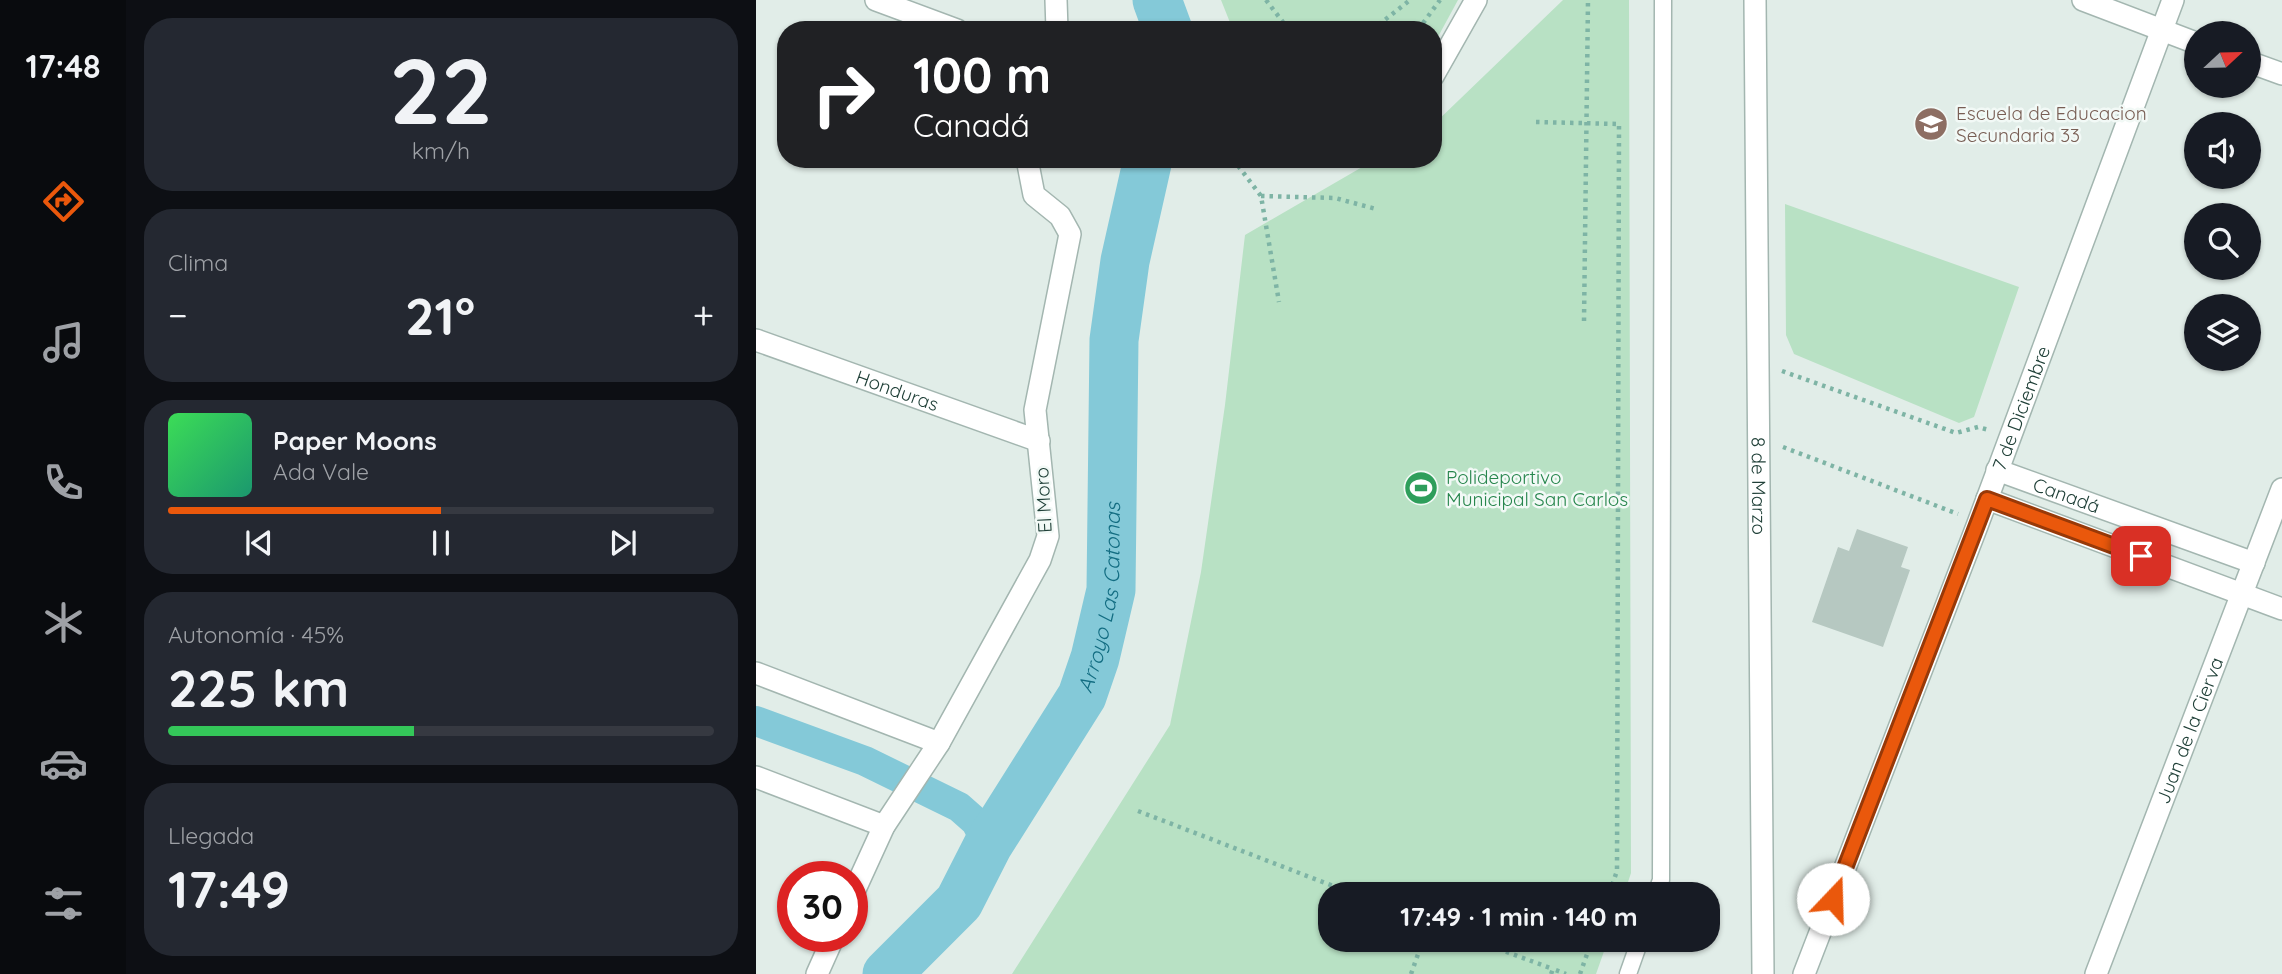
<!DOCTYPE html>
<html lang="es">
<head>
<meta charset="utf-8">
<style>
  :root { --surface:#171b24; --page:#242831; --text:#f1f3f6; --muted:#9ea1a6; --line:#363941; --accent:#ea580c }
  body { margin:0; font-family:Quicksand,sans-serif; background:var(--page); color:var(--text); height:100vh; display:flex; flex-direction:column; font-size:26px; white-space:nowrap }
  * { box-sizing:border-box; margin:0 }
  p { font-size:23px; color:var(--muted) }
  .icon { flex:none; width:38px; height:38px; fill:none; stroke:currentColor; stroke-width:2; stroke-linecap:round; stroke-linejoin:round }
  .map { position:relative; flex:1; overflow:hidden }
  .side { display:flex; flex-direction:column; gap:18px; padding:18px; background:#0d0f14; width:630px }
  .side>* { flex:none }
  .guide { position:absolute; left:21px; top:21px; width:665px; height:147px; border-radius:28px; box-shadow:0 2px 5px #0004; background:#202124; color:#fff; overflow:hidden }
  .needle { width:46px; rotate:68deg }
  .fabs { position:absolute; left:1428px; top:21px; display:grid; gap:14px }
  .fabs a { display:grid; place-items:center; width:77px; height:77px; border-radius:50%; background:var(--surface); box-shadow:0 2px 5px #0004; font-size:35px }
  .speed { position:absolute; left:21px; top:861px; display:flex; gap:14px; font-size:35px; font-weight:700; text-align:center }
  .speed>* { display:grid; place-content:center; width:91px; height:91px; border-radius:50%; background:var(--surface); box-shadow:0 2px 5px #0004; line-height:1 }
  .speed .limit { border:10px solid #d22; background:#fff; color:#111 }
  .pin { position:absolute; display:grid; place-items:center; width:60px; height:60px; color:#fff; margin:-30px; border-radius:14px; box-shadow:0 4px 10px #0006 }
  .me { position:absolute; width:77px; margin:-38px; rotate:21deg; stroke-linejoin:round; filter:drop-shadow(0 0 5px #0008) }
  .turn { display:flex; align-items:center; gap:24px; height:147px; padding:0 21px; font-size:32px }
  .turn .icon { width:91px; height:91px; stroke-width:2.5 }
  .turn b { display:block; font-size:49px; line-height:60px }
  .big { font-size:52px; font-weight:700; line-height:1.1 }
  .side .card { flex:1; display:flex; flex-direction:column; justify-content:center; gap:10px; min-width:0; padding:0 24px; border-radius:28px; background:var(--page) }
  .side .dial { align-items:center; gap:0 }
  .dial b { font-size:91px; line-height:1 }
  .song { display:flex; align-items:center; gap:21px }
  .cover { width:84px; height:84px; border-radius:10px; background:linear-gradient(135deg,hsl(130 70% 55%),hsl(160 70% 35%)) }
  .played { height:7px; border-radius:4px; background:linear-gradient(90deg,var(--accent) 50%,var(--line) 50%) }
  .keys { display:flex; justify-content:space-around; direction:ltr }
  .heat { display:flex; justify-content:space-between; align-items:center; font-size:38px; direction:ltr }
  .charge { height:10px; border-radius:5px; background:linear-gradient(90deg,#34c759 45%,var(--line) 0) }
  .trip { position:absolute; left:562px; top:882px; width:402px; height:70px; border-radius:28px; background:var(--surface); box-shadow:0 2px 5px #0004; font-weight:700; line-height:70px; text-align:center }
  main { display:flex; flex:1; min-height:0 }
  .dock { display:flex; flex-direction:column; width:126px; justify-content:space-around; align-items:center; background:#090b0e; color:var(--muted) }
  .dock .icon { width:49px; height:49px }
  .dock .on { color:var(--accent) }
  .dock b { font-size:32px; color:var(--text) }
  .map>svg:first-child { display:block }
  .green { fill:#b8e1c4 }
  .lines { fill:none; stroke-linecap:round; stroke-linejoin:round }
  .canal { stroke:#84c9d8; stroke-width:30 }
  .river { stroke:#84c9d8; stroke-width:49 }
  .building { fill:#b6c8c1 }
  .lane-casing { stroke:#a3b6b0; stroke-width:19 }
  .street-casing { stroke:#a3b6b0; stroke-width:24 }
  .path { stroke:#7eb4a5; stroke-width:4.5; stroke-dasharray:3.5 5; stroke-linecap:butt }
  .lane { stroke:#fff; stroke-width:16 }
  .street { stroke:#fff; stroke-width:21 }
  .route-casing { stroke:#983908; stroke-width:18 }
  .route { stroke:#ea580c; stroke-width:12 }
  .labels { text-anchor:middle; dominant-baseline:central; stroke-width:5; stroke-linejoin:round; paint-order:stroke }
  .education-label { font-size:19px; fill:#785e54; stroke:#f2f9f6; text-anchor:start }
  .street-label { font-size:19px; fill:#204038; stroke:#f2f9f6 }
  .leisure-label { font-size:19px; fill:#27864d; stroke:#f2f9f6; text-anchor:start }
  .water-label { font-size:21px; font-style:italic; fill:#136d82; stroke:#f2f9f6 }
</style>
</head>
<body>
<main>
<nav class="dock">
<b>17:48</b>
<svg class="icon on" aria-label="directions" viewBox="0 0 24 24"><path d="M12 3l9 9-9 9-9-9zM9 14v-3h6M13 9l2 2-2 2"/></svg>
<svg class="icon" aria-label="music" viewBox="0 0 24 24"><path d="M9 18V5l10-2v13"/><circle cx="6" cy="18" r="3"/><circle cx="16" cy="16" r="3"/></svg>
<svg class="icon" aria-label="phone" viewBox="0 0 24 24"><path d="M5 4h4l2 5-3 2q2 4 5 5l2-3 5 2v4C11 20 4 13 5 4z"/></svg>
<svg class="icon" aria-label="climate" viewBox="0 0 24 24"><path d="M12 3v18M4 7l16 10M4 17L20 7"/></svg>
<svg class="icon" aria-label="car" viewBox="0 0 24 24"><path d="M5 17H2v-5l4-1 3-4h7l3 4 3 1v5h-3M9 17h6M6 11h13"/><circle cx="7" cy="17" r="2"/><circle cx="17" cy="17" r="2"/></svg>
<svg class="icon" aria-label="filters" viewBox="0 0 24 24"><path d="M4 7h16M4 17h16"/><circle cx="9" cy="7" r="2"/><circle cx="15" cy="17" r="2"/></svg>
</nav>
<section class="side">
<div class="card dial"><b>22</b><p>km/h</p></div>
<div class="card"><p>Clima</p>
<div class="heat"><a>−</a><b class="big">21°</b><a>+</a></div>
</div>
<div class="card">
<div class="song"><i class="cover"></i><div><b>Paper Moons</b><p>Ada Vale</p></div></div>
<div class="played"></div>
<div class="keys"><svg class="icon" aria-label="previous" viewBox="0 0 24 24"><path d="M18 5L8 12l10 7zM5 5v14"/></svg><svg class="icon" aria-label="pause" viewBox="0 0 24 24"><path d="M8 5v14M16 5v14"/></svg><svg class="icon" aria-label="next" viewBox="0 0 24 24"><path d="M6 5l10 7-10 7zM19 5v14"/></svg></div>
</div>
<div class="card"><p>Autonomía · 45%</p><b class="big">225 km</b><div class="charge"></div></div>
<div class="card"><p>Llegada</p><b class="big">17:49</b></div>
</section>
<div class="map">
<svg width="1526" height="974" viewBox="0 0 1526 974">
  <rect width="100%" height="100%" fill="#e1ede8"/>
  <path class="green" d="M465,0H702L677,46V30H477Z
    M807,0H873L875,873L868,894H574V940H852L840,974H256L414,725L445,572L469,405L489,235L620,159H677V125Z
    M1029,204L1263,287L1218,417L1203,423L1038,354L1030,335Z"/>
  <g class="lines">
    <path class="canal" d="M0,721L109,761L203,807L220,822L232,845"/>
    <g class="river">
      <path d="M401,0L412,30"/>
      <path id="s1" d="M131,974L203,902L232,845L326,696L339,658L355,590L358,340L369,261L392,159"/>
    </g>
  </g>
  <path class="building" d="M1101,529L1152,547L1145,567L1154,570L1127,647L1056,622L1082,547L1093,551Z"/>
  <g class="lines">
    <g class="lane-casing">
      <path id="lane" d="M900,894L905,880L907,0
        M872,974L884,940"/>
    </g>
    <g class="street-casing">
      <g id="street">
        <path d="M120,0L201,30"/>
        <path d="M300,0L301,30"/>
        <path id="s2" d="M999,0L1007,974"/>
        <path d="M1327,0L1440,43"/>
        <path d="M1493,62L1526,74"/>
        <path d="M677,76L720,0"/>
        <path id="s3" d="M0,340L283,441"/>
        <path id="s4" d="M1241,470L1498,563"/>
        <path d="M1231,499L1526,609"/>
        <path d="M0,673L183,743"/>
        <path d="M0,777L128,826"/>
        <path d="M96,896L128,826L183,743L284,560L292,536L279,410L314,234L304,216L278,195L271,159"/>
        <path d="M61,974L78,936"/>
        <path id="s5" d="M1048,974L1221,526L1417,0"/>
        <path id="s6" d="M1340,974L1526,489"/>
      </g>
    </g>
    <path class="path" d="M510,0L533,30
      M616,30L654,0
      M662,30L684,0
      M780,122L863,124L861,871L853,894
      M477,159L505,196L523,302
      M505,196L579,198L620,209
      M828,321L832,0
      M1026,371L1200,433L1222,427L1233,430
      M1027,447L1202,514
      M382,811L598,894
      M718,940L797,969
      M655,974L667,940
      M795,974L797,969L810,974
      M824,974L836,940"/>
    <use href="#lane" class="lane"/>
    <use href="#street" class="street"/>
  </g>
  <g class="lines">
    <g class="route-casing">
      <path id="route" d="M1077,899L1231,499L1385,556"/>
    </g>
    <use href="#route" class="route"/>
  </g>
  <defs>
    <g id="school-disc" transform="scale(1.75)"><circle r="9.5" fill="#8d6e63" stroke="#f2f9f6"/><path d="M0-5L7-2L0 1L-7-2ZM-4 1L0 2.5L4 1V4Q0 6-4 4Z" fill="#fff"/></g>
    <g id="stadium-disc" transform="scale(1.75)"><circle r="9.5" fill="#2e9e5b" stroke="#f2f9f6"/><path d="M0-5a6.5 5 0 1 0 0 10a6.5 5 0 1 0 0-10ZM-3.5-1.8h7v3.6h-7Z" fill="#fff"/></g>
  </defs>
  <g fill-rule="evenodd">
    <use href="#school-disc" x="1175" y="124"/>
    <use href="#stadium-disc" x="665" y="488"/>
  </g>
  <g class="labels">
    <g class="education-label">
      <text x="1200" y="113">Escuela de Educacion<tspan x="1200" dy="22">Secundaria 33</tspan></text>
    </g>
    <g class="street-label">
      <text stroke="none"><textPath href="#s3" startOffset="150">Honduras</textPath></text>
      <text stroke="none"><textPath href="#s5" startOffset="606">7 de Diciembre</textPath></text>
      <text stroke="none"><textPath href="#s2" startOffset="486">8 de Marzo</textPath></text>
      <text stroke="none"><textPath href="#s4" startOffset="74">Canadá</textPath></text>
      <text transform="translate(287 500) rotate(-93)">El Moro</text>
      <text stroke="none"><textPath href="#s6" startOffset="261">Juan de la Cierva</textPath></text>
    </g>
    <g class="leisure-label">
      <text x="690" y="477">Polideportivo<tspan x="690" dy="22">Municipal San Carlos</tspan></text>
    </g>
    <g class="water-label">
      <text stroke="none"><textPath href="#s1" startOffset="443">Arroyo Las Catonas</textPath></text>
    </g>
  </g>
</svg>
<div class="fabs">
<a><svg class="needle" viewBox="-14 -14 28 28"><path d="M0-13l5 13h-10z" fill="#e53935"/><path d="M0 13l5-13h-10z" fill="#9ea1a6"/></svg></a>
<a><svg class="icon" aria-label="sound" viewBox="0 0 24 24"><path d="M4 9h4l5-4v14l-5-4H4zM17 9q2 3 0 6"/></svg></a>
<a><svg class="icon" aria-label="search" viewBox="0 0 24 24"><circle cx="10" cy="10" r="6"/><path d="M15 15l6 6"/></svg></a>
<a><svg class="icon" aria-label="layers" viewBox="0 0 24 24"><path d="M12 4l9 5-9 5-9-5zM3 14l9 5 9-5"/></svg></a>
</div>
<div class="speed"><div class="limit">30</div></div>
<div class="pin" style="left:1385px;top:556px;background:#d93025"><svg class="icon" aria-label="arrive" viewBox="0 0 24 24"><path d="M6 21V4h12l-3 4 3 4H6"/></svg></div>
<svg class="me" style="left:1077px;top:899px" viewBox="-20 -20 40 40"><circle r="19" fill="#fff"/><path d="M0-13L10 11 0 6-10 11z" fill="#ea580c"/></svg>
<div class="trip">17:49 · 1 min · 140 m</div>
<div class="guide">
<div class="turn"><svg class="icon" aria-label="right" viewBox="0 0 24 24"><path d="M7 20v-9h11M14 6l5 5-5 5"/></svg><div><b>100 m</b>Canadá</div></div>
</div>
</div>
</main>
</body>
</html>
